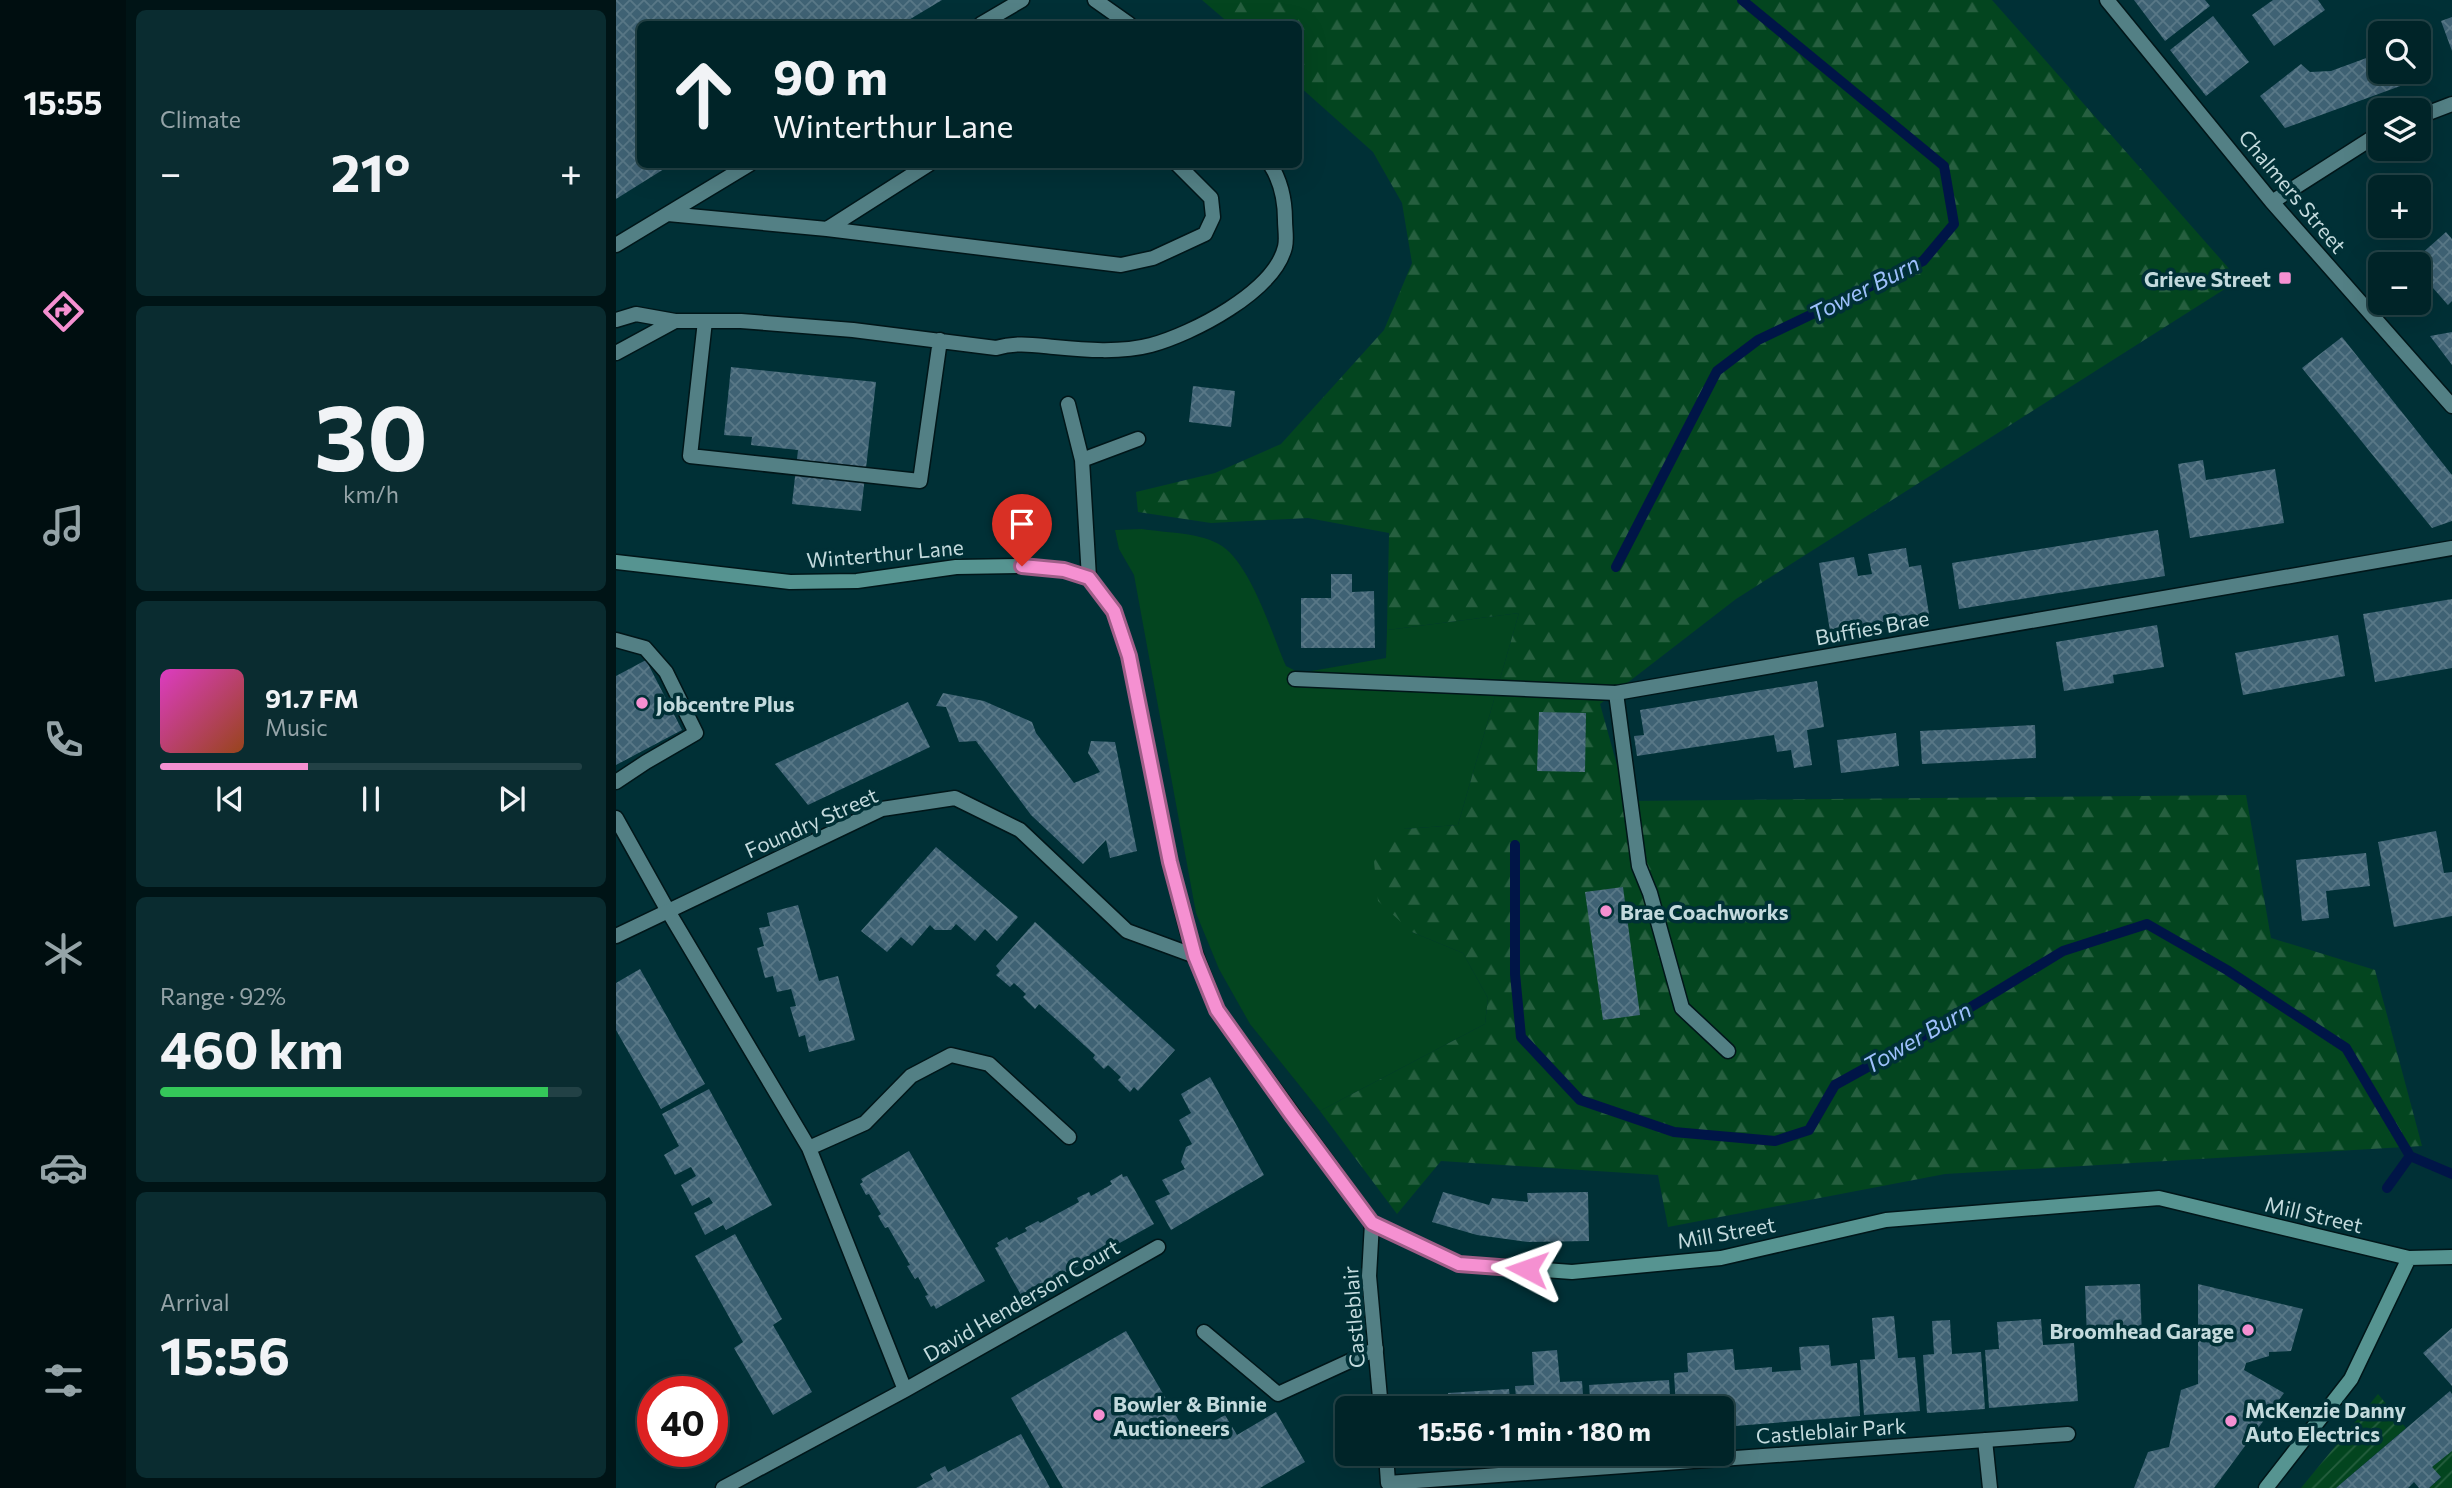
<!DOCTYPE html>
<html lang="en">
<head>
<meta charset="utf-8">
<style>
  :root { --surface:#002428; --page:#0a2c30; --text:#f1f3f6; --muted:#95a4a8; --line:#224145; --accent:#f590d1 }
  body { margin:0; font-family:Commissioner,sans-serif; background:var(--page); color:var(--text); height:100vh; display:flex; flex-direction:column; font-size:26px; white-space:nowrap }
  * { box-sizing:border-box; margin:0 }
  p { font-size:23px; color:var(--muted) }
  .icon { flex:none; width:38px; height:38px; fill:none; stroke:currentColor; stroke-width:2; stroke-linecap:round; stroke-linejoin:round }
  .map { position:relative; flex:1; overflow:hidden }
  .side { display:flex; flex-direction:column; gap:10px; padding:10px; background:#001416; width:490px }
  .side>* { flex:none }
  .top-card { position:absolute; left:21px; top:21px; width:665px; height:147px; border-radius:10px; box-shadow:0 7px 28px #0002,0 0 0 2px var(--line); background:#002428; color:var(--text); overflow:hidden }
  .tools { position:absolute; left:1752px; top:21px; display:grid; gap:14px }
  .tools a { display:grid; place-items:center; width:63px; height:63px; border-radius:10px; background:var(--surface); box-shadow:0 7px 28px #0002,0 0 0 2px var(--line); font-size:35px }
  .speed { position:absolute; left:21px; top:1376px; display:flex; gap:14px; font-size:35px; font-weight:700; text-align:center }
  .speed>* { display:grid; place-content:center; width:91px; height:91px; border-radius:50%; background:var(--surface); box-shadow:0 7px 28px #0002,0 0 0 2px var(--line); line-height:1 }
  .speed .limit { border:10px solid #d22; background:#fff; color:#111 }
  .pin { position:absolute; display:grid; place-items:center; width:60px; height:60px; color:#fff; margin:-72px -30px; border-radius:50% 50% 50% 0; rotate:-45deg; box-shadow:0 0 7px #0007 }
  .pin .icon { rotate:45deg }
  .me { position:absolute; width:77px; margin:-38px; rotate:274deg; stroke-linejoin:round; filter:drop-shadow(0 0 5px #0008) }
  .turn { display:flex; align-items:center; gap:24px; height:147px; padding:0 21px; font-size:32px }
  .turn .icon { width:91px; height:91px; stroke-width:2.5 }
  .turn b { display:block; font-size:49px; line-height:60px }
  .big { font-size:52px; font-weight:700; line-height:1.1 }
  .side .card { flex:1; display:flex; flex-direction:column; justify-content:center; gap:10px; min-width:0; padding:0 24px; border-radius:10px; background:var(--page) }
  .side .dial { align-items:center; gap:0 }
  .dial b { font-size:91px; line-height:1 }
  .song { display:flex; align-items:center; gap:21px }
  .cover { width:84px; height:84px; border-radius:10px; background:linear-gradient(135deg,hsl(310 70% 55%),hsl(20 70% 35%)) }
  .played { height:7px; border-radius:4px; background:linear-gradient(90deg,var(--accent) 35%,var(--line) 35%) }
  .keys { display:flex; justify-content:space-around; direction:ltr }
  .heat { display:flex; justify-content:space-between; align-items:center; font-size:38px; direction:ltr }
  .charge { height:10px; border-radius:5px; background:linear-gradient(90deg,#34c759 92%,var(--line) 0) }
  .trip { position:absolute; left:719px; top:1396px; width:399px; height:70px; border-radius:10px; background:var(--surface); box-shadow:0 7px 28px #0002,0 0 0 2px var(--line); font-weight:700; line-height:70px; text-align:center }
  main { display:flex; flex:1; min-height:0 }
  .dock { display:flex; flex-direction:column; width:126px; justify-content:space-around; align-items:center; background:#000e10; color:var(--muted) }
  .dock .icon { width:49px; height:49px }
  .dock .current { color:var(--accent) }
  .dock b { font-size:32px; color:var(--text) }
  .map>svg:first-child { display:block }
  .grass { fill:#03451f }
  .forest { fill:url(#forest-firs) }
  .garden { fill:url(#garden-furrows) }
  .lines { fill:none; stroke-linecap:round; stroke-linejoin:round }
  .stream { stroke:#001547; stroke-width:10 }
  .building { fill:url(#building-cross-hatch) }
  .lane-casing { stroke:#011619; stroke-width:17 }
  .street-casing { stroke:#011619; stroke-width:17 }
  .secondary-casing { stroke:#011619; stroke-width:17 }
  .lane { stroke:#538085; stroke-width:14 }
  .street { stroke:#538085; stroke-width:14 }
  .secondary { stroke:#569491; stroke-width:14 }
  .route-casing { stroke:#9f5e88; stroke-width:18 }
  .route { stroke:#f590d1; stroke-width:12 }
  .poi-dot { fill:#f590d1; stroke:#003036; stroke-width:2.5 }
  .labels { text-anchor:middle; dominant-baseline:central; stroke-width:7; stroke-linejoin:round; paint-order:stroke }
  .street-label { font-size:21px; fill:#c3dadd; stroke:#003036 }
  .poi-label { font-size:21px; font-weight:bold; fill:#c3dadd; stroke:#003036; text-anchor:start }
  .water-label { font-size:23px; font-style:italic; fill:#9dc0fc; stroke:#003036 }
</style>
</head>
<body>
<main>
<nav class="dock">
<b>15:55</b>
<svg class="icon current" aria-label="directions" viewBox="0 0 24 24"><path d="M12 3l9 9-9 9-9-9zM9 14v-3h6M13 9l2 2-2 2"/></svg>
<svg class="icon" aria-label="music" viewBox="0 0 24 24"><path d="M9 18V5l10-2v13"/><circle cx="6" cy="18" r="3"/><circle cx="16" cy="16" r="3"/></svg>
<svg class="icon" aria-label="phone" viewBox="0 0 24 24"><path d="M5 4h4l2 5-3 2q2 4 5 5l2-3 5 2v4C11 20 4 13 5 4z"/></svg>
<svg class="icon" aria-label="climate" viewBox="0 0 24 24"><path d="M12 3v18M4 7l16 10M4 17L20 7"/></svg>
<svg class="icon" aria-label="car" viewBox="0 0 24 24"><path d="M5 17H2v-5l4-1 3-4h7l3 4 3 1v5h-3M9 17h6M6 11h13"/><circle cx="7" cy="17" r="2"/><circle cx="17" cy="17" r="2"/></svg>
<svg class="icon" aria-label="filters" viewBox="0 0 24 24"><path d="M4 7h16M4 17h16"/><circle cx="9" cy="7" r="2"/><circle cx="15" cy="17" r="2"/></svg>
</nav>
<section class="side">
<div class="card"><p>Climate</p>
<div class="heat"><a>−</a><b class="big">21°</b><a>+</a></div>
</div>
<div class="card dial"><b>30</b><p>km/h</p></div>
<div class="card">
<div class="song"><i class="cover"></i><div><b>91.7 FM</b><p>Music</p></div></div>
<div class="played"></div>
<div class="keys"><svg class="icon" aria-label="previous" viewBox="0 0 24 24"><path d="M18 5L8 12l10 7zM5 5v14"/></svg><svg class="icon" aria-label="pause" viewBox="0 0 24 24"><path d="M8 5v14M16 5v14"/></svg><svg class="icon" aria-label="next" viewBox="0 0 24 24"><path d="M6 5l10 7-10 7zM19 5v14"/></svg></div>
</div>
<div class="card"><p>Range · 92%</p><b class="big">460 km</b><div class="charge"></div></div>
<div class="card"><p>Arrival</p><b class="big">15:56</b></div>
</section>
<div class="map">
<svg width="1836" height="1488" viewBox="0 0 1836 1488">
  <defs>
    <pattern id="forest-firs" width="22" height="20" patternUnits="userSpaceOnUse" patternTransform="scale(1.75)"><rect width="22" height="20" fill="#03451f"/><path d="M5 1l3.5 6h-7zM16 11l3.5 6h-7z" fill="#265f3f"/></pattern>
    <pattern id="garden-furrows" width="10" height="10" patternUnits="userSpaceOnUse" patternTransform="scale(1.75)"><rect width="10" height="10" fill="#03451f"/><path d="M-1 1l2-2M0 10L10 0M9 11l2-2" fill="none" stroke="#265f3f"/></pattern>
    <pattern id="building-cross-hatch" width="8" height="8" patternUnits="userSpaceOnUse" patternTransform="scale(1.75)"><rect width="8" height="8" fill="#3f6274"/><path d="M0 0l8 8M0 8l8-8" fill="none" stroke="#597887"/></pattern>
  </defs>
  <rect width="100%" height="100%" fill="#003036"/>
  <path class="grass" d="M526,529C550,533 585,532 606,546C636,567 655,632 670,666L684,673L770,658L771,630L903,613L842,825L788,829L796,932L847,953L872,998L869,1024L704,1111L634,1024L603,969L580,913L518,575L503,549L499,530Z"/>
  <path class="forest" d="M586,0H1376L1623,280L1120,599L984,704L1011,801L1630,795L1655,938L1759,970L1806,1146L1329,1174L1052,1227L1042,1175L825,1161L781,1214L704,1111L869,1024L872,998L847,953L796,932L762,901L757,852L788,829L842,825L903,613L771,630L773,533L692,518L595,523L522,512L520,492L599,473L665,444L768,330L796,263L786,203L757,152L683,86L682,24H614Z"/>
  <path class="garden" d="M1762,1394L1790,1428L1720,1488H1685Z
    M1836,1450V1488H1813L1825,1478L1816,1467Z"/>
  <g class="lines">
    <path class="stream" d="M1000,567L1101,371L1142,340L1307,261L1338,224L1328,166L1126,0
      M899,845V974L905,1037L964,1100L1058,1132L1159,1141L1193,1130L1219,1085L1304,1038L1447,951L1531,924L1611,970L1730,1048L1794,1156L1836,1174
      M1771,1188L1794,1156"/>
  </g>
  <path class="building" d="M0,0H326L286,24H24V164H56L0,199Z
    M1518,0H1589L1594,6L1549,41Z
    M1657,0H1702L1709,10L1658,46L1636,15Z
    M1597,16L1633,62L1590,96L1554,50Z
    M1836,17V51L1825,21Z
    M1764,53V72H1802L1803,60L1809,77L1669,128L1644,96L1685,64L1694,72L1715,71Z
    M1830,232L1836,239V301L1832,305L1802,271V264L1795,263Z
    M1836,332V365L1814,336Z
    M1726,337L1836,475V521L1816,528L1686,368Z
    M115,367L260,382L245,511L176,504L182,450L135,445L136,437L108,435Z
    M577,386L619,391L615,427L573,422Z
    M1587,460L1590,480L1659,469L1668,523L1574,538L1562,464Z
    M1542,530L1549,576L1343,609L1336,563Z
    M1290,548L1293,567L1305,565L1313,614L1214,631L1203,563L1238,557L1242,576L1256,574L1252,554Z
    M715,574H736V592L758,591L759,648H685V598H715Z
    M1836,599V668L1759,682L1747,614Z
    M1541,625L1548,667L1497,675L1498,683L1448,691L1440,642Z
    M1722,635L1729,676L1627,695L1619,653Z
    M30,660L66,730L0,765V676Z
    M1201,681L1208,727L1191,730L1196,765L1178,768L1175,750L1161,752L1158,735L1021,756L1018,736L1028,735L1024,710Z
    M327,693L368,701L416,722L420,733L458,783L484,772L472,753L475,741L499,742L521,851L494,858L490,840L467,864L415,815L360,741L343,742L330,707L320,706Z
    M292,702L314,747L192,805L159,764Z
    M923,712L970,713L969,772L921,771Z
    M1419,725L1420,758L1306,764L1304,731Z
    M1280,733L1283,766L1225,773L1221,740Z
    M1820,831L1828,873L1836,872V916L1778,927L1762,842Z
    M320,847L402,917L381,941L369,929L359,941L340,924L335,930H319L314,925L296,946L285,937L271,952L245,931Z
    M1750,853L1754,886L1710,891L1713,918L1686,921L1680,860Z
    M1007,887L1024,1015L987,1020L969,892Z
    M182,905L203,981L222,976L239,1040L193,1052L189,1035L183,1037L174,1007L180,1006L175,989L161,992L157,976L149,978L141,948L148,946L143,928L154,926L151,913Z
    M419,922L559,1050L522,1091L518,1087L514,1092L502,1080L505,1077L492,1065L488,1069L477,1058L479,1055L423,1004L419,1009L407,997L410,994L398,983L394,987L380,975L384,971L380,966Z
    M24,969L89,1084L45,1109L0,1030V983Z
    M594,1077L648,1175L555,1230L539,1201L554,1194L546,1180L569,1169L565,1162L570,1147L576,1144L563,1120L575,1113L565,1094Z
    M93,1089L156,1205L110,1230L107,1225L89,1235L78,1213L97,1203L93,1197L76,1206L65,1185L80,1176L75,1167L59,1175L48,1155L63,1146L46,1114Z
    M293,1151L369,1281L320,1309L318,1305L315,1307L309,1296L312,1295L302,1277L299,1279L291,1266L294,1265L272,1227L269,1228L262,1216L265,1214L253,1194L250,1195L244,1184L247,1182L245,1179Z
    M506,1174L507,1177L511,1176L538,1224L406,1297L379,1248L383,1246L381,1243L391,1237L393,1240L411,1231L409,1228L422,1221L424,1223L463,1202L461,1198L473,1192L475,1196L496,1184L494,1181Z
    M827,1192L873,1205L876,1198L912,1202L911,1193L972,1192L973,1241L912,1242L861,1235L816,1222Z
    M119,1234L166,1319L157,1325L196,1392L157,1415L118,1348L127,1342L79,1256Z
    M1524,1284L1526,1336L1471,1338L1469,1286Z
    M1582,1284L1687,1309L1675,1351L1653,1352V1356L1630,1363L1628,1370L1668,1393L1598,1488H1518L1532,1452L1553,1447L1565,1390L1582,1384Z
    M1278,1316L1282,1358L1299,1357L1304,1411L1248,1415L1244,1360L1259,1359L1256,1318Z
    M1425,1319L1427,1345L1458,1343L1462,1401L1373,1408L1369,1350L1383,1349L1381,1322Z
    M1334,1320L1336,1354L1365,1352L1369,1409L1311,1413L1307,1355L1318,1354L1316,1321Z
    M1836,1328V1386L1807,1353Z
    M510,1331L572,1436L609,1415L621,1435L660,1412L689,1462L644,1488H447L395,1398Z
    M1213,1345L1215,1366L1241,1363L1244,1416L1106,1427V1409H1060L1058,1373L1072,1372L1071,1353L1117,1349L1119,1370L1156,1367V1372L1185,1370L1183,1347Z
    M941,1350L944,1382L966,1381L968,1409H901L899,1386L918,1385L916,1352Z
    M1053,1380L1055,1409H975L973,1385Z
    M893,1389L895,1409H833L832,1393Z
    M1834,1391L1836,1394V1451L1816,1467L1825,1477L1813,1488H1803L1798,1482L1792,1488H1720Z
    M405,1434L434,1488H300L317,1479L314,1474L329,1466L332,1472Z"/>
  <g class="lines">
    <g class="lane-casing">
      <path id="lane" d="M479,0L513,24
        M365,24L406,0
        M52,214L211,229L505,265L537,258L589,234L597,217L595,198L561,164
        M211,229L313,164
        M0,245L134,164
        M0,320L20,314L59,321H125L237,330L380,348C400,342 418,345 438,347C468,350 505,353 535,345C576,334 658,292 669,247C671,239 669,229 669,220C669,201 665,181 654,164
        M89,321L74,456L304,481L324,340
        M0,353L59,321
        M452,404L466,460L473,578
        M466,460L522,439
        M0,640L29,648L50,672L80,733L30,762L0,782
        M1000,693L1023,866L1034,893L1066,1008L1112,1051
        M0,818L52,911
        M588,1332L662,1394L760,1349"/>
    </g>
    <g class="street-casing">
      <path id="street" d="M1491,0L1656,202L1836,406
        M1802,117L1836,104
        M1656,202L1764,133
        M679,679L1000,693L1836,548
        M52,911L193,1148L289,1390
        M0,936L266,809L339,798L404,830L511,931L579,956
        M193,1148L249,1123L295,1076L335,1055L373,1064L453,1137
        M756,1223L753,1276L765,1409
        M1369,1440L1374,1488
        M770,1454L772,1483
        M772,1483L1452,1434
        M107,1488L289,1390L542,1247"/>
    </g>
    <g class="secondary-casing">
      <path id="secondary" d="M0,562L174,582L241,581L340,567L406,566L448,570L473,578L498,611L513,656L554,862L572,934L601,1010L756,1223L843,1264L956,1272L1105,1258L1270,1220L1543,1198L1793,1258L1836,1257
        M1650,1488L1735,1379L1793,1258"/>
    </g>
    <use href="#lane" class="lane"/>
    <use href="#street" class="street"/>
    <use href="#secondary" class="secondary"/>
  </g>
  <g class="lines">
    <g class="route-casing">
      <path id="route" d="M406,566L448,570L473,578L498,611L513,656L554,862L579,956L601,1010L675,1114L756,1223L843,1264L911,1269"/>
    </g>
    <use href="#route" class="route"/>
  </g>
  <g class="poi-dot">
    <rect x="1662" y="271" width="14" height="14" rx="3.5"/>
    <circle cx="26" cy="703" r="7"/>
    <circle cx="990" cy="911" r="7"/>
    <circle cx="1632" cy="1330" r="7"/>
    <circle cx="483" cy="1415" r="7"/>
    <circle cx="1615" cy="1421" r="7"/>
  </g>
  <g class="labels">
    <g class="street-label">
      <text transform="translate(1677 191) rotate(50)">Chalmers Street</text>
      <text transform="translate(269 553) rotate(-5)">Winterthur Lane</text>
      <text transform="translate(1256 627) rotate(-10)">Buffies Brae</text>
      <text transform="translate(195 822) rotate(-24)">Foundry Street</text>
      <text transform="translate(1698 1214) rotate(13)">Mill Street</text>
      <text transform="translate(1110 1232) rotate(-10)">Mill Street</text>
      <text transform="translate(405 1300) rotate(-30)">David Henderson Court</text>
      <text transform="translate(737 1317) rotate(-94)">Castleblair</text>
      <text transform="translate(1215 1430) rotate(-4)">Castleblair Park</text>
    </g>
    <g class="poi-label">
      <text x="1655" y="278" text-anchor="end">Grieve Street</text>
      <text x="40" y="703">Jobcentre Plus</text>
      <text x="1004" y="911">Brae Coachworks</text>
      <text x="1618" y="1330" text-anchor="end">Broomhead Garage</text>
      <text x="497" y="1403">Bowler &amp; Binnie<tspan x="497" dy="24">Auctioneers</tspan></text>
      <text x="1629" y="1409">McKenzie Danny<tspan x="1629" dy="24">Auto Electrics</tspan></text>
    </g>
    <g class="water-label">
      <text transform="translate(1248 288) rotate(-27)">Tower Burn</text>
      <text transform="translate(1301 1037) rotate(-30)">Tower Burn</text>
    </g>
  </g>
</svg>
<div class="tools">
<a><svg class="icon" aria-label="search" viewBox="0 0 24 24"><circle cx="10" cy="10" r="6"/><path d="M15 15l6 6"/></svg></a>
<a><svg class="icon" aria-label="layers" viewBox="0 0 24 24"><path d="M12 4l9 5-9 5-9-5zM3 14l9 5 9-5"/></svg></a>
<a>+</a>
<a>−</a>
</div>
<div class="speed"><div class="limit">40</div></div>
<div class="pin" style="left:406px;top:566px;background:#d93025"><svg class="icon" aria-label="arrive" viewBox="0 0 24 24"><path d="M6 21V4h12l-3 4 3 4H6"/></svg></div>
<svg class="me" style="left:911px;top:1269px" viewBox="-20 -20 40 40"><path d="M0-17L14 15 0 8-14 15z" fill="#f590d1" stroke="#fff" stroke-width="4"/></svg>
<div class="trip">15:56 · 1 min · 180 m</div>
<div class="top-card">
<div class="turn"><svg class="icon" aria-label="ahead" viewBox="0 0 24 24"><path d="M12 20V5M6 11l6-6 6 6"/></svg><div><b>90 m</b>Winterthur Lane</div></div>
</div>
</div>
</main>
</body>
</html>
